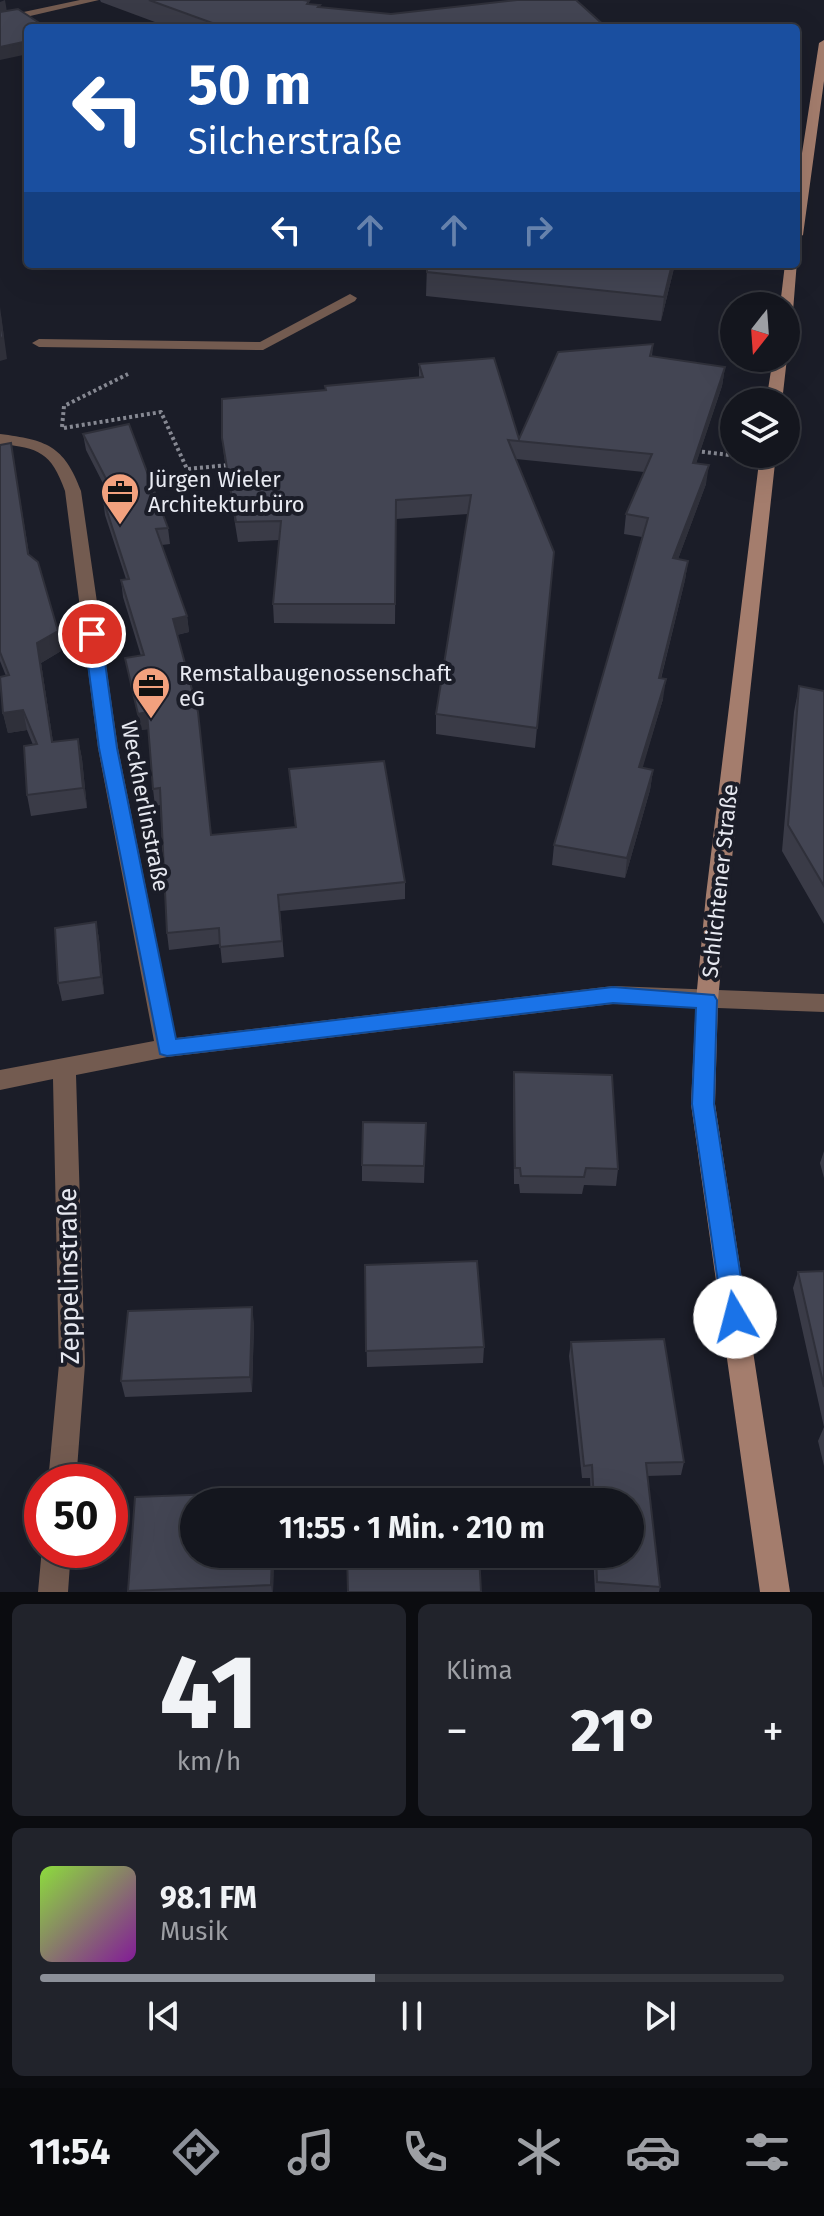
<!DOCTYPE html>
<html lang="de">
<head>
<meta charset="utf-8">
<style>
  :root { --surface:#14161e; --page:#21232b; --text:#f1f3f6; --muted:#9d9fa4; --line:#33353c; --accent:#8c9099 }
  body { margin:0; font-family:"Fira Sans",sans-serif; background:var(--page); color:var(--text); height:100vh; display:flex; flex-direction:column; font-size:30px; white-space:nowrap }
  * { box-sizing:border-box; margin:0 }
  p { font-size:26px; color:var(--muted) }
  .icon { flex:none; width:44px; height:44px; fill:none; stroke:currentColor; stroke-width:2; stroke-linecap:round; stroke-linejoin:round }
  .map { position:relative; height:1592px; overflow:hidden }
  .panel { display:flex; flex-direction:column; gap:12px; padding:12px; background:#0b0c10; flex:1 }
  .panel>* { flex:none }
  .top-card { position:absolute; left:24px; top:24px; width:776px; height:244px; border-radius:8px; box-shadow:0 8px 32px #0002,0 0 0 2px var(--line); background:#1a4fa0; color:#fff; overflow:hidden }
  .needle { width:52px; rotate:197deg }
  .buttons { position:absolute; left:720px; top:292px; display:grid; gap:16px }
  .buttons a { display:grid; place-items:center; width:80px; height:80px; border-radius:50%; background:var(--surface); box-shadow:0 8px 32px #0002,0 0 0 2px var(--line); font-size:40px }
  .speed { position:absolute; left:24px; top:1464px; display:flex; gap:16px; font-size:40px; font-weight:700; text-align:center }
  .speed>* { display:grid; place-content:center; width:104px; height:104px; border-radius:50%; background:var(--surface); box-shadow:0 8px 32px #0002,0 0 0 2px var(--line); line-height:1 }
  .speed .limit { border:12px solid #d22; background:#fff; color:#111 }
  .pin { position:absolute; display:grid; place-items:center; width:68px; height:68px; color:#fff; margin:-34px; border:4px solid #fff; border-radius:50%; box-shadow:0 2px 8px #0007 }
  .me { position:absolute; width:88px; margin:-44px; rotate:352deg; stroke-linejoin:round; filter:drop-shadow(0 0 6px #0008) }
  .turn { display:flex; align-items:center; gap:28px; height:168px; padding:0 32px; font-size:36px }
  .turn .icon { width:104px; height:104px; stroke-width:2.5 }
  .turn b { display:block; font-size:56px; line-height:68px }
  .lanes { display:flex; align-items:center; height:76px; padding:0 32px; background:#0003; justify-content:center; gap:40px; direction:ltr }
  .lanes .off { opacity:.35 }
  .big { font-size:60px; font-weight:700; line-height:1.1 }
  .panel .widget { flex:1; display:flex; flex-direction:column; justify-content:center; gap:12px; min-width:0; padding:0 28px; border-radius:12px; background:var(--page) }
  .panel .dial { align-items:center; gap:0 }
  .dial b { font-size:104px; line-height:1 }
  .song { display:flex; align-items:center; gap:24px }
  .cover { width:96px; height:96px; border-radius:12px; background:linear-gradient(135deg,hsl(90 70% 55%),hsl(290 70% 35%)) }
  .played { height:8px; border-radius:4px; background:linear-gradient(90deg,var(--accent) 45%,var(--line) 45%) }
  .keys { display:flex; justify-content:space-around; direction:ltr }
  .heat { display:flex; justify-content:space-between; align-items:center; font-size:44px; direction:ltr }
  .panel .tiles { flex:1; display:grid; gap:12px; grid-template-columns:1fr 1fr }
  .widget:last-child { grid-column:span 2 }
  .trip { position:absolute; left:180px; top:1488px; width:464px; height:80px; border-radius:40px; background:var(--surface); box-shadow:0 8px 32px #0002,0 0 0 2px var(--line); font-weight:700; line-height:80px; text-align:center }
  .menu { display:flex; height:128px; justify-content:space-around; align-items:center; background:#08090c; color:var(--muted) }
  .menu .icon { width:56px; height:56px }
  .menu .selected { color:var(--accent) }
  .menu b { font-size:36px; color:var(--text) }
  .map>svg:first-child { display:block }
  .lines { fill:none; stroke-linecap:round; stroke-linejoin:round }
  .path { stroke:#868892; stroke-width:4; stroke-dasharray:3 3; stroke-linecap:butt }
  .lane { fill:#735b50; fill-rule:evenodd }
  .street { fill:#735b50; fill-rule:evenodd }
  .secondary { fill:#a47d6d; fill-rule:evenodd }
  .wall { fill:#3a3b47 }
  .shaded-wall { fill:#2f303a }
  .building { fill:#434553; stroke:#2f303a; stroke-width:2 }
  .route { fill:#1a73e8; stroke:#114b97; stroke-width:2 }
  .labels { text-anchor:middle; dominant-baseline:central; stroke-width:8; stroke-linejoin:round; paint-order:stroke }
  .poi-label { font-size:22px; fill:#e7e9f1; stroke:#1b1d28; text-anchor:start }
  .street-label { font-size:22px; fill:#e7e9f1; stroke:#1b1d28 }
  .near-street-label { font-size:26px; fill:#e7e9f1; stroke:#1b1d28 }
</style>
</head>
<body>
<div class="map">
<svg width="824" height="1592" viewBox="0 0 824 1592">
  <rect width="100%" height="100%" fill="#1b1d28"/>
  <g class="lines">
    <path class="path" d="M62,427L64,406L128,374
      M64,428L161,412L187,469L229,465
      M696,451L738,456"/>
    <path class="lane" d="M350,294L357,298L355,301L263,350L39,347L32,343L39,339L260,342Z"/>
    <path class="street" d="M80,0H99L0,23V17Z
      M0,434C46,440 64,445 81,491L118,748L176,1038L613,986L824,994V1012L613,1004L167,1057L76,1075L85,1364L76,1482H48L59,1364L53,1079L0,1090V1070L154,1041L98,748L65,491C51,452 39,448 0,444Z
      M42,1548L71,1550L68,1592H38Z"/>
    <path class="secondary" d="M824,40V81L803,235L796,239V192L819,43Z
      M797,261L793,311L786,315V306H780L785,264H796Z
      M786,356L787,358L782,402H766L773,358Z
      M760,454H776L728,895L718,1000L715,1104L790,1592H760L691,1104L696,1000L706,895Z"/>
  </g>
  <path class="wall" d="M100,0H303L309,1V4L320,8L391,14L607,28H171L101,2Z
    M427,264H675L661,321L426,296Z
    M653,344L652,356L725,367L722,386L696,463L706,484L678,559L688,561L685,580L661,679L663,699L642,768L653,770L650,790L625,878L552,865L554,845L642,537L624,534L626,514L644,472L516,459L552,572L535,748L436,734V714L468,514L396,519L395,624L274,623L273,604L279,540L238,542L224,456L222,438L325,390V386L419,377V364L519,439Z
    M83,434L168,528L170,544L162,545L187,616L189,632L177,635L211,835L295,827L289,769L405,882V899L280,911L284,957L222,963L220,944L169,950L167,933L160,805L155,806L153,789L148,729L141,730L125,658L141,656L123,597L121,580L126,579L105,515L103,499L114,505L86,450Z
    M0,445L14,462L29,554L58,631L61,651L41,663L53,742L78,739L82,759L87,808L31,816L27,795L33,745L27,730L8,733L3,713L6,676L0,661Z
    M799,686L824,691V924L782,851L794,712Z
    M96,922L99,939L104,994L62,1001L58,983Z
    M514,1072L618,1169L616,1186L584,1185L582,1194L520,1193L519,1184H514L513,1089Z
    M426,1123L424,1183L362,1181V1165Z
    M824,1151V1178L820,1163Z
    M365,1265L484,1347L483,1363L367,1367Z
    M824,1271V1466L818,1441L824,1427L793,1288L798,1272Z
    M254,1323L252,1392L125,1397L121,1381Z
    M571,1342L684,1462L681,1475L647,1476L660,1587L659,1592H595L593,1554H630V1502H591L590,1478H582L569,1356Z
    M274,1554L273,1592H128V1591Z"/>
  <path class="shaded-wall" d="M5,0L7,12L0,14V2Z
    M28,41V54L0,60V47Z
    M672,264H675L661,321L664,297Z
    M0,307L7,359L0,361Z
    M725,367L722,386L690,482L693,463Z
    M709,465L706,484L671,578L673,558Z
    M688,561L685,580L656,698L659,678Z
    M187,616L189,632L175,635L173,619Z
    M58,631L61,651L41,663L56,762L37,643Z
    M666,679L663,699L637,787L639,767Z
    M23,710L27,730L8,733L3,713Z
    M147,712L150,729L141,730L138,714Z
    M78,739L82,759L87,808L83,788Z
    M653,770L650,790L625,878L627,858Z
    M96,922L99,939L104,994L101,977Z
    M252,1307L254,1323L252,1392L250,1377Z
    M272,1554H274L273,1592H272L271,1585Z"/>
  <path class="building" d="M149,0H303L309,1L307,4L320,5L318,7L391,14L517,0H576L607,28H226Z
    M18,9L47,28H28V41L0,47V12Z
    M427,264H672L664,297L427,272Z
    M0,316L3,337L0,338Z
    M653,344L650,356L725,367L693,463L709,465L673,558L688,561L659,678L666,679L639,767L653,770L627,858L554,845L648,518L626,514L652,454L508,440L554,552L537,728L436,714L471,495L396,500L395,604H273L281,521L236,522L222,438V399L326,390L325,386L423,377L419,364L494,358L519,439L558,352Z
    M129,424L168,528L156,529L187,616L173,619L198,712L211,835L296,827L289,769L384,761L405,882L278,895L282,941L220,947L219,928L167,933L160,788L153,789L147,712L138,714L125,658L144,655L121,580L129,579L103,499L122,510L83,434Z
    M11,443L28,554L38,562L58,631L37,643L52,742L78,739L83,788L27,795L24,746L37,744L23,710L3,713L0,677L9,675L0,652V445Z
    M799,686L824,691V886L788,825Z
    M96,922L101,977L58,983L55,928Z
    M514,1072L612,1075L618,1169L586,1168L584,1177L521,1176L520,1168H515Z
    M363,1122L426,1123L424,1166L362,1165Z
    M477,1261L484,1347L366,1351L365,1265Z
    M824,1271V1387L798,1272Z
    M252,1307L250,1377L121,1381L128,1311Z
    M664,1339L684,1462L646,1463L660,1587L597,1582L596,1554H630V1502H594L592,1465L584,1466L571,1342Z
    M273,1492V1502H194V1554H272L271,1585L128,1591L135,1497Z
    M347,1554H479L481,1592H348Z"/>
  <path class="route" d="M92,629L101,634L117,748L176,1039L613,987L714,995L717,1000L714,1104L747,1317L743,1325L735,1328L726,1325L723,1317L692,1104L696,1008L613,1003L167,1056L160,1054L99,748L84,634Z"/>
  <defs>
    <g id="office-pin" transform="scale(2)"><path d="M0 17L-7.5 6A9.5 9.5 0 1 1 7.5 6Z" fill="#f2a17e" stroke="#1b1d28"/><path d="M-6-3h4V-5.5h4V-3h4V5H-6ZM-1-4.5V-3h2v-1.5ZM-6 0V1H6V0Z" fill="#111"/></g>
  </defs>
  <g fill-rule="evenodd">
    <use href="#office-pin" x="120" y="492"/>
    <use href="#office-pin" x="151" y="686"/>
  </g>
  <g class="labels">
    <g class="poi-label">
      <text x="148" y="479">Jürgen Wieler<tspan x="148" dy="25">Architekturbüro</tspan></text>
      <text x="179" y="673">Remstalbaugenossenschaft<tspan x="179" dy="25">eG</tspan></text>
    </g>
    <g class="street-label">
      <text transform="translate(145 806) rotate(79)">Weckherlinstraße</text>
      <text transform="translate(720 881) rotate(-84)">Schlichtener Straße</text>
    </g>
    <g class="near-street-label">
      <text transform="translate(69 1276) rotate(-91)">Zeppelinstraße</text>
    </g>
  </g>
</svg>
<div class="buttons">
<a><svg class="needle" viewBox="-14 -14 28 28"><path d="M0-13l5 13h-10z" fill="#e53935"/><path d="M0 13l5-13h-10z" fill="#9d9fa4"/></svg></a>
<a><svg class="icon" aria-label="layers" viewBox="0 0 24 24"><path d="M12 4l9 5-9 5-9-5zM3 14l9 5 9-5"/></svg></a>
</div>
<div class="speed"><div class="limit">50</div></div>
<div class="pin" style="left:92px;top:634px;background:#d93025"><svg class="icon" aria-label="arrive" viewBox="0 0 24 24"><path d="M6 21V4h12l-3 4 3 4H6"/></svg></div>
<svg class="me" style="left:735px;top:1317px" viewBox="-20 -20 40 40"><circle r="19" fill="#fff"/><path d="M0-13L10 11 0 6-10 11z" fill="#1a73e8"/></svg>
<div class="trip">11:55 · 1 Min. · 210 m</div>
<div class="top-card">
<div class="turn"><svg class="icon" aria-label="left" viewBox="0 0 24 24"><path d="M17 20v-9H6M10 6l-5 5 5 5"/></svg><div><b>50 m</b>Silcherstraße</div></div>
<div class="lanes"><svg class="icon" aria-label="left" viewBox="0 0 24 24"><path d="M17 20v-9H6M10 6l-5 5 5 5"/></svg><svg class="icon off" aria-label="ahead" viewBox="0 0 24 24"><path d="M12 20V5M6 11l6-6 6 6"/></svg><svg class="icon off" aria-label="ahead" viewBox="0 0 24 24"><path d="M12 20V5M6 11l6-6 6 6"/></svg><svg class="icon off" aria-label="right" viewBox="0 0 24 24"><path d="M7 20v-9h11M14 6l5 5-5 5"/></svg></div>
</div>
</div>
<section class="panel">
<div class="tiles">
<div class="widget dial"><b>41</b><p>km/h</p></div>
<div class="widget"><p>Klima</p>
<div class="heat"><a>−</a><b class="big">21°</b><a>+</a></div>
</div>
<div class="widget">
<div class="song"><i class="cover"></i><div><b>98.1 FM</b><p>Musik</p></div></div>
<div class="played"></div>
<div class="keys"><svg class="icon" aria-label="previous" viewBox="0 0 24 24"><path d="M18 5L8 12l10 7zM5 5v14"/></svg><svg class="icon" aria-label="pause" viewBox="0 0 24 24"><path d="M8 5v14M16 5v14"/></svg><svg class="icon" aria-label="next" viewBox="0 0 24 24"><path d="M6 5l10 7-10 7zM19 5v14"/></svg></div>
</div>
</div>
</section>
<nav class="menu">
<b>11:54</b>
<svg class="icon selected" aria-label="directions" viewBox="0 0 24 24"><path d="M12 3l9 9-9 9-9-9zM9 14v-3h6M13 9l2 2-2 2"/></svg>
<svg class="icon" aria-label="music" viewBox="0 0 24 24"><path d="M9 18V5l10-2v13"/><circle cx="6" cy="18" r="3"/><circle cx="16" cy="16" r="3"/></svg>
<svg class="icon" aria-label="phone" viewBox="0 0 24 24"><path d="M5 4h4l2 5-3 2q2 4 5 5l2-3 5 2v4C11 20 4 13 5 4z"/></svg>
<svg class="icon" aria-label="climate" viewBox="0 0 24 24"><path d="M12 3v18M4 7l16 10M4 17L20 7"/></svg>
<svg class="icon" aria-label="car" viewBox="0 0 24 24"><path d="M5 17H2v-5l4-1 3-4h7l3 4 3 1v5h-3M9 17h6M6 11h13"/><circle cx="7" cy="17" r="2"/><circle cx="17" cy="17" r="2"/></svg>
<svg class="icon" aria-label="filters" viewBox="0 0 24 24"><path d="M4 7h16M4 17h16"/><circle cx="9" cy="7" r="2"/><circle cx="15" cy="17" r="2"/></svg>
</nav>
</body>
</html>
